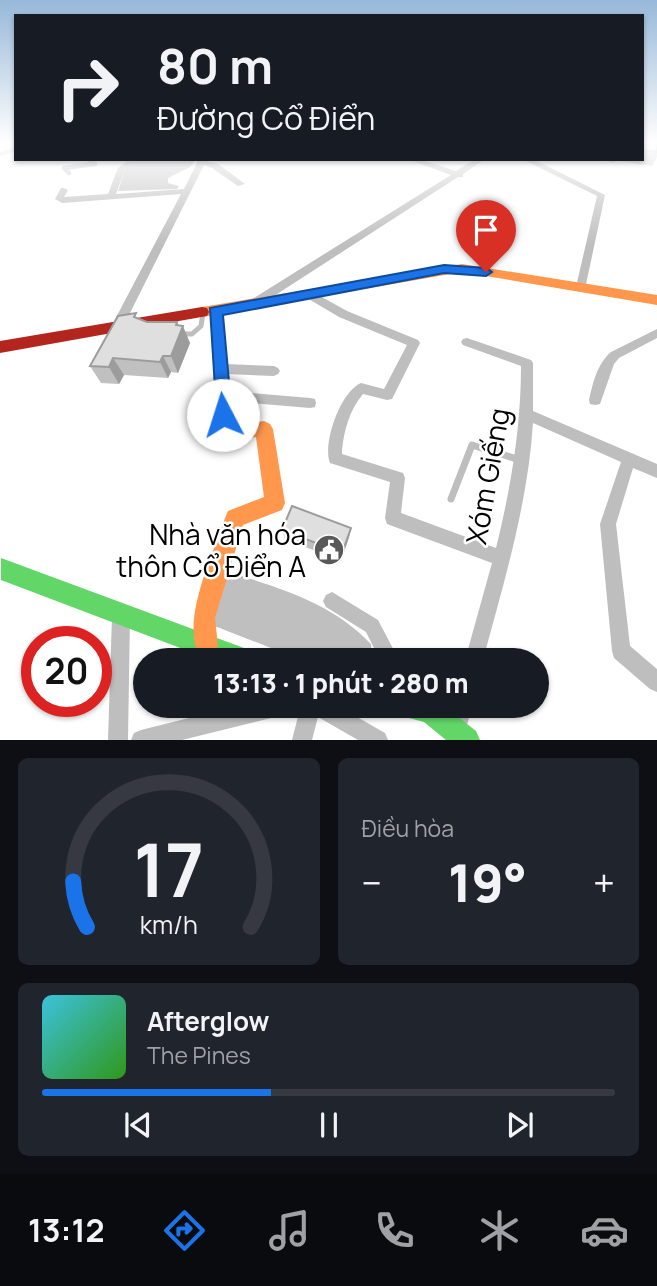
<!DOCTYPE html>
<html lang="vi">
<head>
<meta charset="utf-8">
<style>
  :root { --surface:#171b24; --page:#20242c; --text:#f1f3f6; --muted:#9ea1a6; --line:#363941; --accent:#1a73e8 }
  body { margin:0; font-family:Manrope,sans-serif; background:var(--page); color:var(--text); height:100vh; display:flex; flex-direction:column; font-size:26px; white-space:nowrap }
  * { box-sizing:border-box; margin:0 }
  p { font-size:23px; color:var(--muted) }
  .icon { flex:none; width:38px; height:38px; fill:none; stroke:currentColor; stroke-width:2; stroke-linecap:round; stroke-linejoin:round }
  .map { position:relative; height:740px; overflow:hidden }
  .details { display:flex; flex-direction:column; gap:18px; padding:18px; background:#0d0f14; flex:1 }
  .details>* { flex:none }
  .top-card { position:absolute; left:14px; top:14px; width:630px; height:147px; border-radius:0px; box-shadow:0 2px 5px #0004; background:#171b24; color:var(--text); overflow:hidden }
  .speed { position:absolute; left:21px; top:626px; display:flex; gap:14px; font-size:35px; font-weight:700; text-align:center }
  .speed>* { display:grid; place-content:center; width:91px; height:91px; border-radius:50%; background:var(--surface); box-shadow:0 2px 5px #0004; line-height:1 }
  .speed .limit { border:10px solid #d22; background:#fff; color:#111 }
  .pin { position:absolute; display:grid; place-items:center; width:60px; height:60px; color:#fff; margin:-72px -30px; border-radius:50% 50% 50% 0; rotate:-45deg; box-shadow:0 0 7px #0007 }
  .pin .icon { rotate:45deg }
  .me { position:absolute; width:77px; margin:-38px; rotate:355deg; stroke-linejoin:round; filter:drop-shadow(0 0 5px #0008) }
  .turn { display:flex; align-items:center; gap:24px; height:147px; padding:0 28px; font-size:32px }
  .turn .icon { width:91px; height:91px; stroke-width:2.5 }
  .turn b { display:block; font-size:49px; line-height:60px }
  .big { font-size:52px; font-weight:800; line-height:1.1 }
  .details .card { flex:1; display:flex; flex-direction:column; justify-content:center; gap:10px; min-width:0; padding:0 24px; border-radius:10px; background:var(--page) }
  .details .dial { align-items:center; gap:0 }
  .dial svg { height:182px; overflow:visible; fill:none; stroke:var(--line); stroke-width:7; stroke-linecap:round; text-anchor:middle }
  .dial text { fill:var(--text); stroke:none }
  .song { display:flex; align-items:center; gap:21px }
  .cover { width:84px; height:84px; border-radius:10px; background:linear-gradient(135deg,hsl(190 70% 55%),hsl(110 70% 35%)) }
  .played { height:7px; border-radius:4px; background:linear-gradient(90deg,var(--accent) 40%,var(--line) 40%) }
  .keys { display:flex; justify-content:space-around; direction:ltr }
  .heat { display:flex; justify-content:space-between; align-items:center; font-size:38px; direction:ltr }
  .details .tiles { flex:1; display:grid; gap:18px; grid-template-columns:1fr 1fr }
  .card:last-child { grid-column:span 2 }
  .trip { position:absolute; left:133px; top:648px; width:416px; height:70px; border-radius:35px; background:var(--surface); box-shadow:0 2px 5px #0004; font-weight:800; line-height:70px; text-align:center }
  .tabs { display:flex; height:112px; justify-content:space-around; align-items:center; background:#090b0e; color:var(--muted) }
  .tabs .icon { width:49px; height:49px }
  .tabs .active { color:var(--accent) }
  .tabs b { font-size:32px; color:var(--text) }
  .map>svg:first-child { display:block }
  .water { fill:#bfbfbf }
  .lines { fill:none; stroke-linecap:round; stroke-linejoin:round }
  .lane-far2 { stroke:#bebebe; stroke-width:4.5 }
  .lane-far1 { stroke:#bebebe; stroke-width:5 }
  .lane { stroke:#bebebe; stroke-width:7 }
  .street { fill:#bebebe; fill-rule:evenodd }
  .fast { fill:#63d668; fill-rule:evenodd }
  .slow { fill:#ff974d; fill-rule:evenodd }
  .jam { fill:#b3261e; fill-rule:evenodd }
  .wall { fill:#c0c0c0 }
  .shaded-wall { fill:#9c9c9c }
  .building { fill:#dfdfdf; stroke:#9c9c9c; stroke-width:2 }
  .route { fill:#1a73e8; stroke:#114b97; stroke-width:2 }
  .labels { text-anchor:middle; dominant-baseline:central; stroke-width:5; stroke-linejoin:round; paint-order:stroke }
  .near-street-label { font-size:28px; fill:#000; stroke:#fff }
  .near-poi-label { font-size:28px; fill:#000; stroke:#fff; text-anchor:end }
</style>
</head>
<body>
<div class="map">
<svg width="657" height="740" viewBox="0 0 657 740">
  <rect width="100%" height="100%" fill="#fff"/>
  <path class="water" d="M136,159H196L190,167L168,178V183L179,186L177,189L118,191L126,166Z
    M223,570C278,588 330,601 371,644L372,660H282L271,648L212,625Z"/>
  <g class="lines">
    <path class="lane-far2" d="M69,173L64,168L95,164L88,159"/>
    <path class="lane-far1" d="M181,334H192L201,326L203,313"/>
    <path class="lane" d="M221,396L225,433
      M451,499L472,445L520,460"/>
    <path class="street" d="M16,147V151L0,156V152Z
      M130,159H139L125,169L116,194L184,189L199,159H207L206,161L218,164L245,184L238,186L212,168L204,165L123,327L117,331L111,327L181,194L62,203L55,199L61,188H64L68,190L64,197L108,194L118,168Z
      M407,159H419L456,171L475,159H485L463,174V177H458L257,307H249L248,304L249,301L451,175Z
      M522,159H533L605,195L585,289H577L576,287L597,196Z
      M601,159H615L617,161L613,163Z
      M311,291L347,311L418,340L420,343L392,399L387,400L363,394C350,409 344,430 342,450V454L403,473L405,478L401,513L496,548C511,487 521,428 521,366L463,345L461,342L463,339L467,338L531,360L533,363V411L657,464V478L633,468L616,524L630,646L657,669V692L650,689L614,658L612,651L600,524L621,462L533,423C528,503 504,582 483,660H465L492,563L387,524L385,518L390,482L330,463C322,443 341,391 361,383L384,389L407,345L339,317L307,298L306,295Z
      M215,307L220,311L225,364L274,366L278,368L280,371L278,374L274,376L226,374L227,391L310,398L315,399L316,403L315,407L310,408L216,400L215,396L210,311Z
      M657,329V338L619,358L614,364L600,404L595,405L590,404L589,400C593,383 597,364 611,352Z
      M332,592L378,620L399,660H380L366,632L326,607L323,601L326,595Z
      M121,607L127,610L130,616L128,740H108L112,616L115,610Z
      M241,705H293L290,712L283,715L182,740H131L134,733L141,730Z
      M301,705H336L385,733L388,740H358L318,717L312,740H292Z
      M453,705H473L463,738L459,740L449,738L446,731Z"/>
    <path class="fast" d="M1,558L244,648L253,651L256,660H212L1,580Z
      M390,705H443L476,731L480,740H446L424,722L394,714Z"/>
    <path class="slow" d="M462,264L657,295V305L462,272L202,317L195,312L202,307Z
      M264,421L270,424L273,429L285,503L282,510L243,525L215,618L218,646L214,654L206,658L198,654C182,617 213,555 225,518L228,511L264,497L256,437L225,441L219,438L216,433L219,428Z"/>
    <path class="jam" d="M202,307L207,308L209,312L207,316L0,353V341Z"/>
  </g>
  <path class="wall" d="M642,142H657V157L652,166L619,161V159H642Z
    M139,319L147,322L179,325L190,343L178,373L171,372L168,378L124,375L119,384L101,383L90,366Z
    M351,528L349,537L341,561L285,539L282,530Z"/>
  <path class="shaded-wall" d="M177,322L181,331L183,326L190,343L178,373L171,356Z
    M163,356L171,372L168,378L160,362Z
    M113,358L124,375L119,384L109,367Z
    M351,528L349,537L341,561L342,553Z"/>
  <path class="building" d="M642,142H657V152L642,150Z
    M136,313L134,317L147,322H177L176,325L183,326L171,356H163L160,362L113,358L109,367L90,366L118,316Z
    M292,506L351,528L342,553L282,530Z"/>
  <linearGradient id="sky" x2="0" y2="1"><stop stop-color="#97b8d8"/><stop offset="0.58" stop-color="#fff"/><stop offset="1" stop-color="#fff" stop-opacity="0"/></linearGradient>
  <rect width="657" height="246" fill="url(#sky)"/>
  <path class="route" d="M444,265L486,268L492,272L486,276L444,273L223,315L232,415L229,420H217L210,308Z"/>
  <defs>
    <g id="civic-disc" transform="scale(1.575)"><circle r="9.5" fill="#595959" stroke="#fff"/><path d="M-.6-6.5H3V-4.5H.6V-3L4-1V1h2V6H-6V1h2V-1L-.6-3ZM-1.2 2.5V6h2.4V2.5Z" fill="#fff"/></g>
  </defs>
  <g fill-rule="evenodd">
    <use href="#civic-disc" x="329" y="550"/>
  </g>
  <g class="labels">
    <g class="near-street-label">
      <text transform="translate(487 476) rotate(-80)">Xóm Giếng</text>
    </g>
    <g class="near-poi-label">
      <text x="306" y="534">Nhà văn hóa<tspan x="306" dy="32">thôn Cổ Điển A</tspan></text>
    </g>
  </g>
</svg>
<div class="speed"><div class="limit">20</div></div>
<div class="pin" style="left:486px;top:272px;background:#d93025"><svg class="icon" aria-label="arrive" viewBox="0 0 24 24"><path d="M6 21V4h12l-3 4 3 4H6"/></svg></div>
<svg class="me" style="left:223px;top:415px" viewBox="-20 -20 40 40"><circle r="19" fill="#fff"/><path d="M0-13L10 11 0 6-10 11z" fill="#1a73e8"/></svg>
<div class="trip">13:13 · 1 phút · 280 m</div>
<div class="top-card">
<div class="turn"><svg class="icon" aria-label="right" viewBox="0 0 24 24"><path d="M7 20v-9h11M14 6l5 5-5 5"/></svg><div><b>80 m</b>Đường Cổ Điển</div></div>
</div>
</div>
<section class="details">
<div class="tiles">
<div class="card dial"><svg viewBox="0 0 100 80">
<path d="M14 69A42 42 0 1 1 86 69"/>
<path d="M14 69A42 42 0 0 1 8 49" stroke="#1a73e8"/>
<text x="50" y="56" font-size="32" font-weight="700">17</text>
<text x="50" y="72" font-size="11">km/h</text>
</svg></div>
<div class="card"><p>Điều hòa</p>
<div class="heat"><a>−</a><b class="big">19°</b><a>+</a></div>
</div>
<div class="card">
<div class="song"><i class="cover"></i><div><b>Afterglow</b><p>The Pines</p></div></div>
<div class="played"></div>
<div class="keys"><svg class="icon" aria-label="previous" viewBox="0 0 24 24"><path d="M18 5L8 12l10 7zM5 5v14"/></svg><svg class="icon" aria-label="pause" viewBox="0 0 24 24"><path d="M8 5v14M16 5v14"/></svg><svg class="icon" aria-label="next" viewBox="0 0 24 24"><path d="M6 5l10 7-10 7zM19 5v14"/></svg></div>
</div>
</div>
</section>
<nav class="tabs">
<b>13:12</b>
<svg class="icon active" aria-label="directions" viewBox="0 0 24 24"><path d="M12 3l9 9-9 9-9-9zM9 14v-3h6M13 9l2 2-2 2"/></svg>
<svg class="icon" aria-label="music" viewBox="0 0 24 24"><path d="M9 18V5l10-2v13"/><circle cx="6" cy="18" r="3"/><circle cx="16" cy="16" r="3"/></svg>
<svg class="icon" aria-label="phone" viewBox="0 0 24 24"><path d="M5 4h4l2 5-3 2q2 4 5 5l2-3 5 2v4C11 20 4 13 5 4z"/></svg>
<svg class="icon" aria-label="climate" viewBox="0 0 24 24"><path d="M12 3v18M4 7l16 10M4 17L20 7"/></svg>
<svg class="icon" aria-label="car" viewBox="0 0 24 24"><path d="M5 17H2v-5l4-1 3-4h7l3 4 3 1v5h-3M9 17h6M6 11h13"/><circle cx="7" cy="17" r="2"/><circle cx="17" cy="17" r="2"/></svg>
</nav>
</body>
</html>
